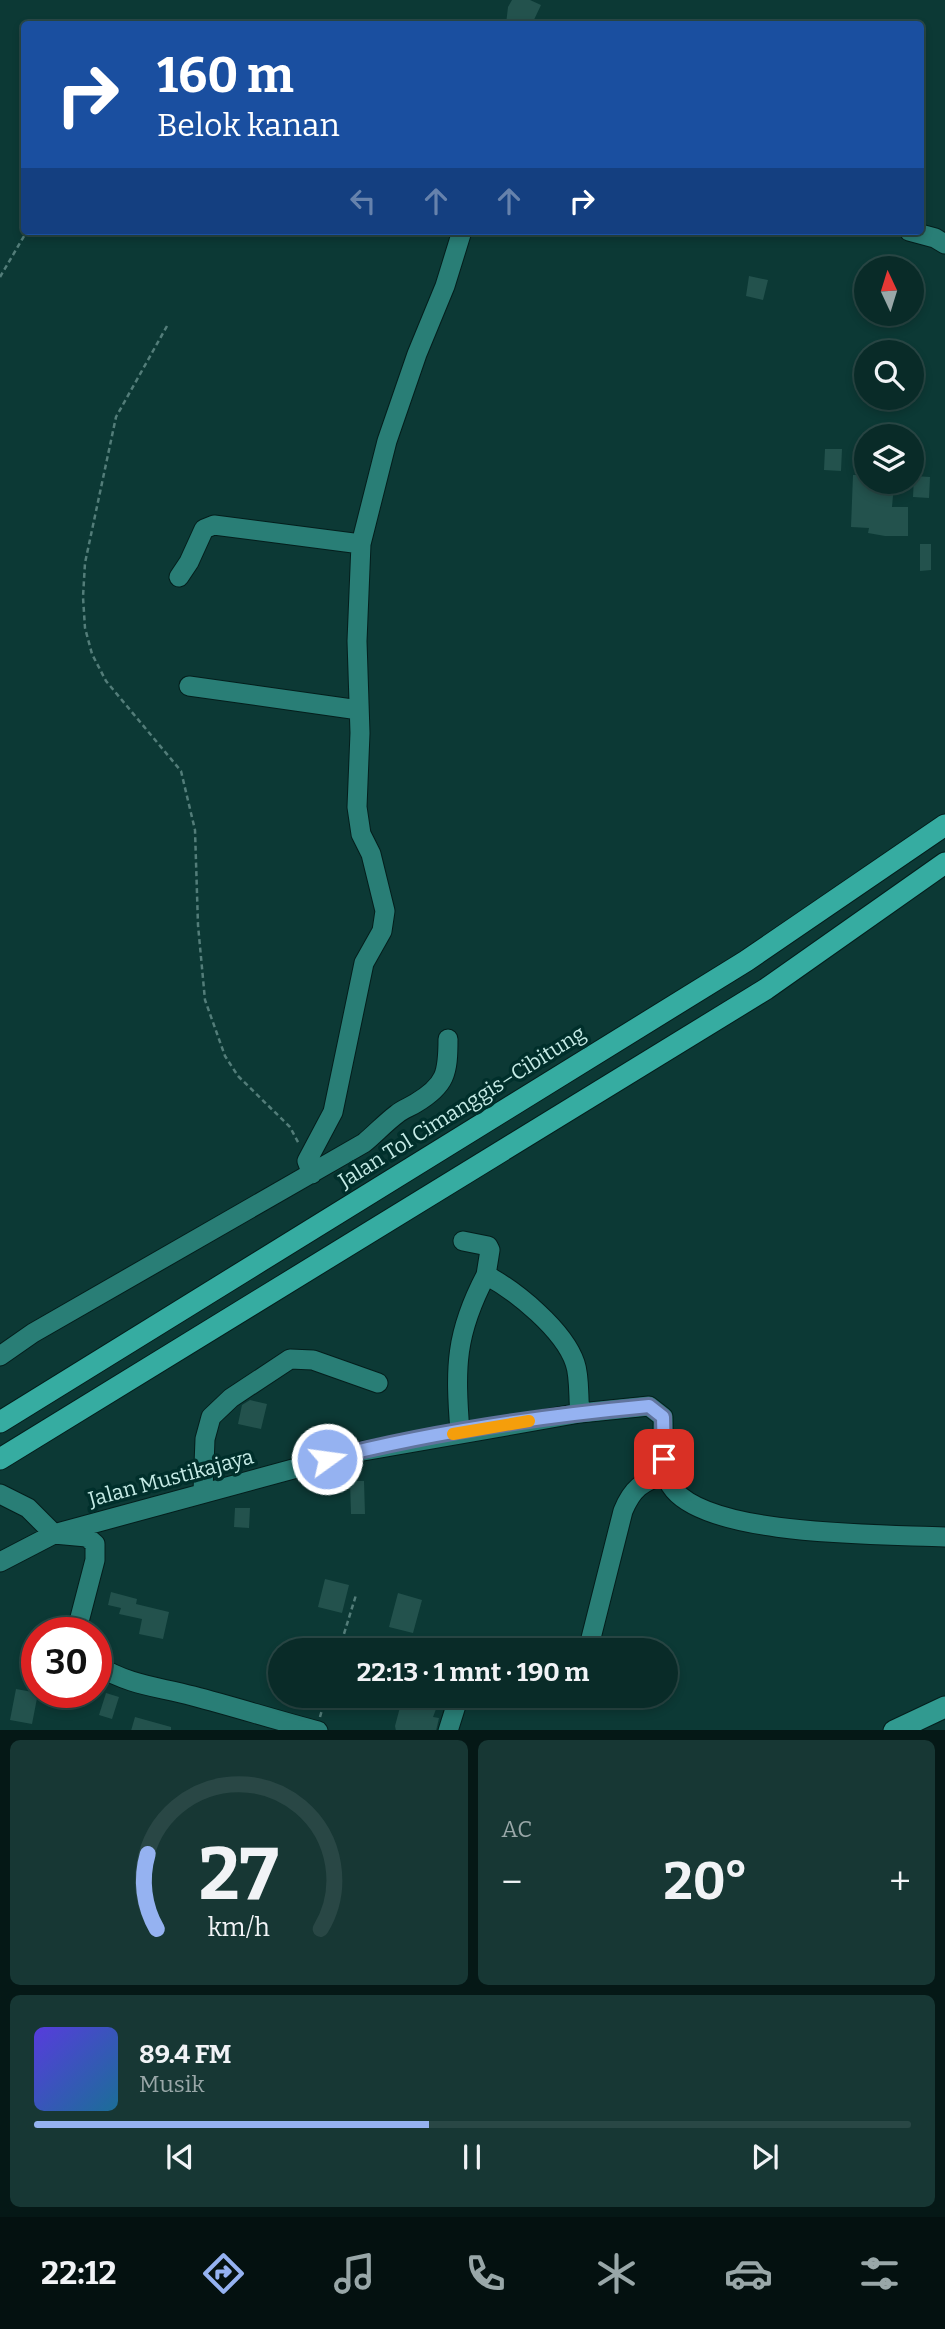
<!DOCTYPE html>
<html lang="id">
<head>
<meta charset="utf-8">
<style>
  :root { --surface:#092b28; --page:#173734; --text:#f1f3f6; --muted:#99a7a8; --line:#294745; --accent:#95b2f1 }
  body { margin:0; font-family:Bitter,serif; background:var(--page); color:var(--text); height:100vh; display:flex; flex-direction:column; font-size:26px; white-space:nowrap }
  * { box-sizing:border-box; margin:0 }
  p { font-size:23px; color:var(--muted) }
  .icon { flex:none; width:38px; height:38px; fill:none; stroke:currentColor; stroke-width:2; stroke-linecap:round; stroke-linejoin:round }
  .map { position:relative; height:1730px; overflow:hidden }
  .details { display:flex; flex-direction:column; gap:10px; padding:10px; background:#051816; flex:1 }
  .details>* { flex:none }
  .banner { position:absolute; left:21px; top:21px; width:903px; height:214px; border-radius:7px; box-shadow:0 4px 10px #0003,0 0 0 2px var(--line); background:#1a4fa0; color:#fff; overflow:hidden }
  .needle { width:46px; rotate:356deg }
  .buttons { position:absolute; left:854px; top:256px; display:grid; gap:14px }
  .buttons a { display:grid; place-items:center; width:70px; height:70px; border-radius:50%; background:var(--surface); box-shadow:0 4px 10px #0003,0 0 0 2px var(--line); font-size:35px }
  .speed { position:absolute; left:21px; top:1617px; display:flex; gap:14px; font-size:35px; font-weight:700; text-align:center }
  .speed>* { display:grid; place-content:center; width:91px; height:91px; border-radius:50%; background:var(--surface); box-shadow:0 4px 10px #0003,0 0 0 2px var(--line); line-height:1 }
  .speed .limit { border:10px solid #d22; background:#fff; color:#111 }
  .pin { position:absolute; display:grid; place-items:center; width:60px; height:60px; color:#fff; margin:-30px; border-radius:14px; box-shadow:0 4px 10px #0006 }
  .me { position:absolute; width:77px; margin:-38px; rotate:76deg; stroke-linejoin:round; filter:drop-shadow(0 0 5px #0008) }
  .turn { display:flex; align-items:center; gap:24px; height:147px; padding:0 21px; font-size:32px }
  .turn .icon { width:91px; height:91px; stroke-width:2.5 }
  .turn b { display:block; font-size:49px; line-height:60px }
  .lanes { display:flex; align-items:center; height:66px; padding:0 21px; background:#0003; justify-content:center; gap:35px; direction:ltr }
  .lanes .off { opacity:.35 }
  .big { font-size:52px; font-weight:700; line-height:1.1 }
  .details .card { flex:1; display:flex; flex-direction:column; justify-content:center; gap:10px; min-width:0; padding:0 24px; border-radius:10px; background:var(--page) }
  .details .dial { align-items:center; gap:0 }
  .dial svg { height:182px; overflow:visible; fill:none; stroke:var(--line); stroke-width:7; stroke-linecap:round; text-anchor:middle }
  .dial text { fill:var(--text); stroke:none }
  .song { display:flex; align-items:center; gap:21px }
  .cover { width:84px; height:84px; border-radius:10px; background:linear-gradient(135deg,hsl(250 70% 55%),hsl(200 70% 35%)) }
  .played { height:7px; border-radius:4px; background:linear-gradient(90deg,var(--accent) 45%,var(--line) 45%) }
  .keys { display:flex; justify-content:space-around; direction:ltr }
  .heat { display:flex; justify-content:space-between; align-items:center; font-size:38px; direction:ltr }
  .details .tiles { flex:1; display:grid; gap:10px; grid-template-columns:1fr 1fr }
  .card:last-child { grid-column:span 2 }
  .trip { position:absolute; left:268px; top:1638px; width:410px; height:70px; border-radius:35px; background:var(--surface); box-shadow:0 4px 10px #0003,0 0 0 2px var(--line); font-weight:700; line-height:70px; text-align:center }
  .dock { display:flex; height:112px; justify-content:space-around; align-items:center; background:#041110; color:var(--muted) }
  .dock .icon { width:49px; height:49px }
  .dock .on { color:var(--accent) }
  .dock b { font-size:32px; color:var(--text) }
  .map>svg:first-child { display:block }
  .building { fill:#23524d }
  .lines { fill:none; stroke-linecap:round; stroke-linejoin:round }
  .minor-casing { stroke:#041e1c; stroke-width:21 }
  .major-casing { stroke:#041e1c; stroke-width:23 }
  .highway-casing { stroke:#041e1c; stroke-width:23 }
  .path { stroke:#537d79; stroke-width:2.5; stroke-dasharray:5 3.5; stroke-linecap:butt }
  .minor { stroke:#297e76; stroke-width:19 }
  .major { stroke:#319a90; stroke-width:21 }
  .highway { stroke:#36aca1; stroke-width:21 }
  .route-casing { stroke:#61749d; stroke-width:18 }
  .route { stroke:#95b2f1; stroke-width:12 }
  .slow { stroke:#f59e0b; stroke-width:12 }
  .labels { text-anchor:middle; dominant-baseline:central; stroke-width:7; stroke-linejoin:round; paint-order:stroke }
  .street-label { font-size:21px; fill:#c5ebe6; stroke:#002f2b }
</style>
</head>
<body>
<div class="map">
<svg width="945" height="1731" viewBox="0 0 945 1731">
  <rect width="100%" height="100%" fill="#0c3935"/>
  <path class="building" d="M512,0H530L541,5L532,24H506L508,7Z
    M749,276L768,280L763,300L746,296Z
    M825,449H842L841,471L824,470Z
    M853,475H866V481L894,484L892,507H908V536H885L868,533L869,528L851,527Z
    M914,476L930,477L929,498L913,497Z
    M920,544H931V570L920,571Z
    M250,1400L267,1404L261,1429L238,1424L242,1405Z
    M350,1481H364L365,1514H351Z
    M235,1508H250L249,1528L234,1527Z
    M325,1579L349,1585L342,1613L318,1607Z
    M111,1592L137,1599L136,1604L169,1612L163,1639L139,1634L142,1619L119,1614L121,1608L108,1605Z
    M398,1593L422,1600L413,1633L389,1627Z
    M16,1689L38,1693L32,1724L10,1720Z
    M106,1693L119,1697L112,1719L99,1715Z
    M403,1696H441L433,1717L439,1718L436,1731H396L395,1726Z
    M135,1717L171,1727V1731H131Z"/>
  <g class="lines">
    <g class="minor-casing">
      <path id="minor" d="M909,231L935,238L945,244
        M179,577L189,562L204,529L214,525L361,544
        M189,686L359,710
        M312,1174L307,1161L333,1112L364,963L382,931L385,911L371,854L361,834L357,807L360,733L357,641L361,544L387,441L417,354L445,286L462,231
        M463,1241L488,1246L490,1250L486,1275C516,1291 564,1330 575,1363C580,1377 578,1398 580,1413
        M0,1356L33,1333L364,1143C375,1134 385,1123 397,1114C403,1109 410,1107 416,1103C446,1085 448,1073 448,1039
        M460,1432C455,1367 455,1334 486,1275
        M203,1491L205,1439L211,1417L231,1398L290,1359L313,1360L378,1383
        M0,1494L28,1508L54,1534L87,1537L95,1544V1560L76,1633
        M0,1562L54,1534L352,1453L580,1413L649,1406L663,1417C664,1439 658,1472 674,1490C714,1537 883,1534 945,1537
        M588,1650L623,1511C632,1489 642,1481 665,1475
        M96,1665C132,1686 155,1686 193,1696C235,1707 276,1720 318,1731
        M448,1731L459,1696"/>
    </g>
    <g class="major-casing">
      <path id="major" d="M894,1731L945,1707"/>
    </g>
    <g class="highway-casing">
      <path id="highway" d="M0,1422L746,961L945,825
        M0,1459L766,989L945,863"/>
    </g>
    <path class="path" d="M0,277L27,231
      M167,326L116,417L85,563L83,597L85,628L92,654L106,681L181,771L195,830L198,925L205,1000L225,1056L238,1076L290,1127L299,1144
      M339,1650L356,1595
      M320,1717L326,1696"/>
    <use href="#minor" class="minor"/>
    <use href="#major" class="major"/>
    <use href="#highway" class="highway"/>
  </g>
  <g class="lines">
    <g class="route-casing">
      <path id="route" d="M327,1459C431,1432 542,1416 649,1406L663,1417L664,1459"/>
    </g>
    <use href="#route" class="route"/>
    <path class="slow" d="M453,1434L529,1421"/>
  </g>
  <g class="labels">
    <g class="street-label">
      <text transform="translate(462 1107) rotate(-32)">Jalan Tol Cimanggis–Cibitung</text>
      <text transform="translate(171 1478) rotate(-15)">Jalan Mustikajaya</text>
    </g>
  </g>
</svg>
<div class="buttons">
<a><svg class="needle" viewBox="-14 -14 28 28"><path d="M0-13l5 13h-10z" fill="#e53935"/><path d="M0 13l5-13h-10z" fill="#99a7a8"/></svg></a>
<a><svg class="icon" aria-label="search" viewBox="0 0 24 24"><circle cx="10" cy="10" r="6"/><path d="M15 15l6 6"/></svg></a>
<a><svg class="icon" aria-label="layers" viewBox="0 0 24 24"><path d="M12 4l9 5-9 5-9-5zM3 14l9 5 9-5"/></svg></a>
</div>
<div class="speed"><div class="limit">30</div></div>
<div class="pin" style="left:664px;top:1459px;background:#d93025"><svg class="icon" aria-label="arrive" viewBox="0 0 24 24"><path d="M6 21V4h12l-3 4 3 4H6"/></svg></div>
<svg class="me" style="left:327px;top:1459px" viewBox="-20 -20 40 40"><circle r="17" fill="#95b2f1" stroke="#fff" stroke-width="3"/><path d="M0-11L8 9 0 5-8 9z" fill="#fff"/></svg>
<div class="trip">22:13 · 1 mnt · 190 m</div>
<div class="banner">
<div class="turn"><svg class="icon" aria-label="right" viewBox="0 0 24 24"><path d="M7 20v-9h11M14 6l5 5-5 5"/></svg><div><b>160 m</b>Belok kanan</div></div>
<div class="lanes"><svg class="icon off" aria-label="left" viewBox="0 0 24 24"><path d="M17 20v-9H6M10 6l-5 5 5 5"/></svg><svg class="icon off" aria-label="ahead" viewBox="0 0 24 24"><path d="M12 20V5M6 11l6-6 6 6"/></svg><svg class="icon off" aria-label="ahead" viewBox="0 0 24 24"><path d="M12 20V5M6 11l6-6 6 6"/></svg><svg class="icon" aria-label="right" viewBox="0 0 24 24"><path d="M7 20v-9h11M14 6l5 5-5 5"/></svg></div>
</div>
</div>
<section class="details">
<div class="tiles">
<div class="card dial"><svg viewBox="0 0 100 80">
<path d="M14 69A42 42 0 1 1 86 69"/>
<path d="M14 69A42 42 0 0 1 10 36" stroke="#95b2f1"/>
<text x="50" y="56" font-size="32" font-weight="700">27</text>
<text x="50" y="72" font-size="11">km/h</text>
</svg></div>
<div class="card"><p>AC</p>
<div class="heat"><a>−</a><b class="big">20°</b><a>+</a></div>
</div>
<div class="card">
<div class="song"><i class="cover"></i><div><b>89.4 FM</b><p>Musik</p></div></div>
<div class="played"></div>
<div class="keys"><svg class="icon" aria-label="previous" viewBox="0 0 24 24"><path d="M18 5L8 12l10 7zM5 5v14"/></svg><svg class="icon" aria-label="pause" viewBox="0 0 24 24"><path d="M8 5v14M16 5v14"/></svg><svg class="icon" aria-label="next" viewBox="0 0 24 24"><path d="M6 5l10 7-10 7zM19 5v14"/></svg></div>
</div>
</div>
</section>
<nav class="dock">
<b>22:12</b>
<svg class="icon on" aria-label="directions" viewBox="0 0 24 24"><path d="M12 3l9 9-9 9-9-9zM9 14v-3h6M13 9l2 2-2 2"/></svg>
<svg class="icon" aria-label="music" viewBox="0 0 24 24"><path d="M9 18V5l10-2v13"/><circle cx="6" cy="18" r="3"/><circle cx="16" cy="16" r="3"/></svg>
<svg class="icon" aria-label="phone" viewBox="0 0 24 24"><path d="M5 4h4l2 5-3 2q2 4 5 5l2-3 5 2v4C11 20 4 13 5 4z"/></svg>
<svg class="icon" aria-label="climate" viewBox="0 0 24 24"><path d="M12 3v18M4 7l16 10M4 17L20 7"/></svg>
<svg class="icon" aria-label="car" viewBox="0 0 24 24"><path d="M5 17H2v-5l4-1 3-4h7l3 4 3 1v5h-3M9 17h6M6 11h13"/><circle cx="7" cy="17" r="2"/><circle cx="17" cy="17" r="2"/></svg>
<svg class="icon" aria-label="filters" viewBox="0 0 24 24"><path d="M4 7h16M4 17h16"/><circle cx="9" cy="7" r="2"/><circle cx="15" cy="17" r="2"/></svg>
</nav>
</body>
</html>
